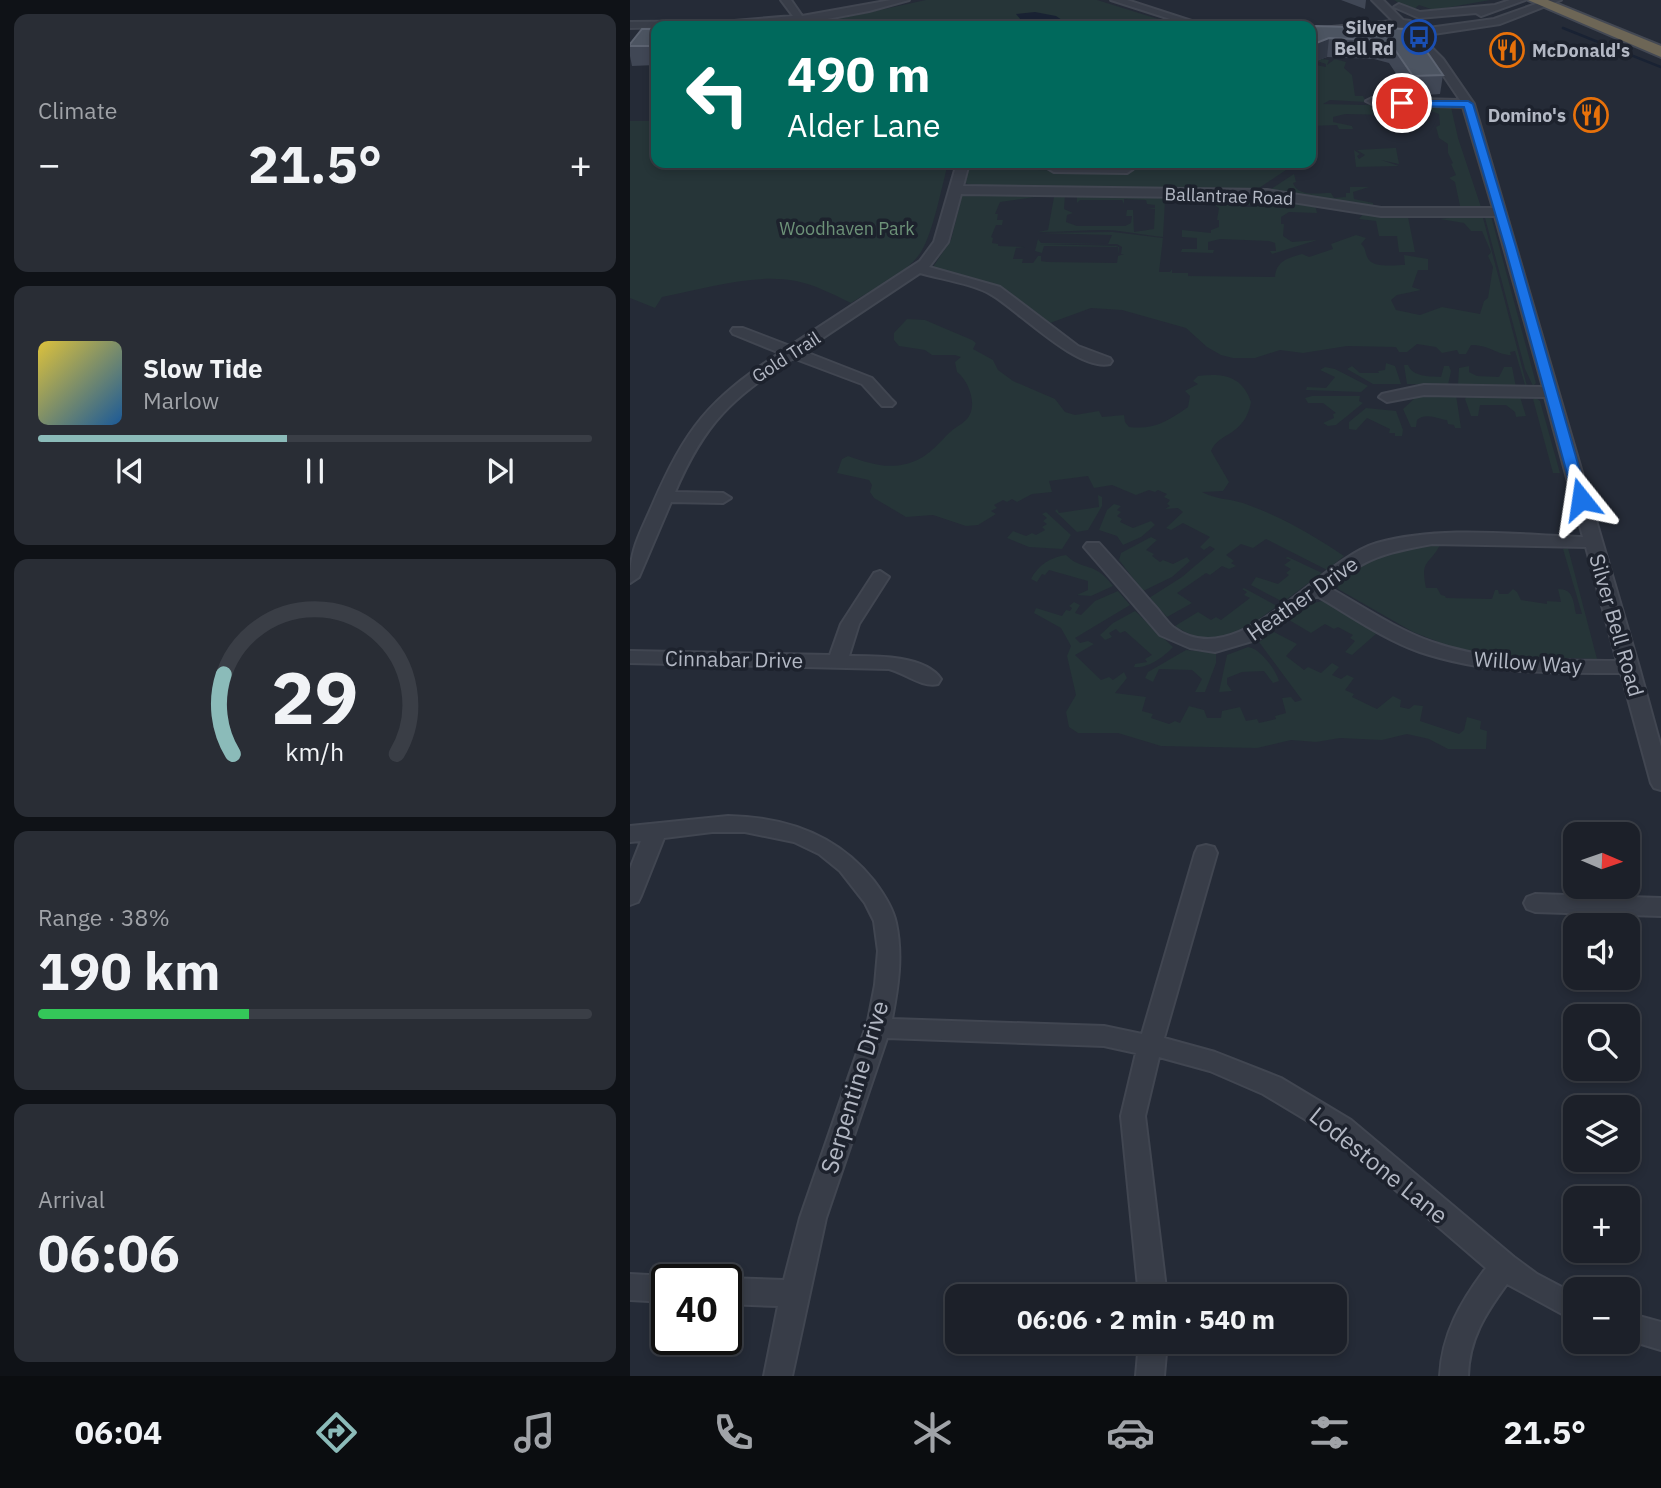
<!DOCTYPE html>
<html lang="en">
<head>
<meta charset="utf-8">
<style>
  :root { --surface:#1c2029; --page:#292d35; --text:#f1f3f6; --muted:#a0a3a8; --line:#3a3e46; --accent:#8bbbb9 }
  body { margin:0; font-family:"IBM Plex Sans",sans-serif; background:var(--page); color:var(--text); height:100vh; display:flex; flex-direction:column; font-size:26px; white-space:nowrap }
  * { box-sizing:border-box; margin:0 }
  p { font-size:23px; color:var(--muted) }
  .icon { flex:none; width:38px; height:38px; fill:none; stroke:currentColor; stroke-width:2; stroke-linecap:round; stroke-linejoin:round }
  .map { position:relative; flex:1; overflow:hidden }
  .panel { display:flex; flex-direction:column; gap:14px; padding:14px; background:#0f1217; width:630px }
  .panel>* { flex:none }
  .guide { position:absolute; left:21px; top:21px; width:665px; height:147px; border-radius:14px; box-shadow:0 4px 10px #0003,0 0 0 2px var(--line); background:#00695c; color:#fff; overflow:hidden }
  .needle { width:46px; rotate:92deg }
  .buttons { position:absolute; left:933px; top:822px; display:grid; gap:14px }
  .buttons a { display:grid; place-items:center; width:77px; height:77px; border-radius:14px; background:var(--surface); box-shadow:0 4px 10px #0003,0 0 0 2px var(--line); font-size:35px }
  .speed { position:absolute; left:21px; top:1264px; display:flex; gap:14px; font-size:35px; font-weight:700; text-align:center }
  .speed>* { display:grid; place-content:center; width:91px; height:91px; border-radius:50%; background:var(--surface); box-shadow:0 4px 10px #0003,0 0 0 2px var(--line); line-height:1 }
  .speed .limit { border:4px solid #111; border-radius:10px; background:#fff; color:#111 }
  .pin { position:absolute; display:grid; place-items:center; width:60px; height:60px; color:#fff; margin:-30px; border:4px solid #fff; border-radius:50%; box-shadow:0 2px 7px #0007 }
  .me { position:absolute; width:77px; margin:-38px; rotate:345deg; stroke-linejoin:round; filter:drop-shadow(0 0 5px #0008) }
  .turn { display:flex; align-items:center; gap:24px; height:147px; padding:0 21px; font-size:32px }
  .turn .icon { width:91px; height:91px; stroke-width:2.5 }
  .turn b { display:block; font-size:49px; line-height:60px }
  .big { font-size:52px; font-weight:800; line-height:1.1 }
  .panel .widget { flex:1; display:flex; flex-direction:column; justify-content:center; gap:10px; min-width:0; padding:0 24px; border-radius:14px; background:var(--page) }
  .panel .dial { align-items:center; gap:0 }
  .dial svg { height:182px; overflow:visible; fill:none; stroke:var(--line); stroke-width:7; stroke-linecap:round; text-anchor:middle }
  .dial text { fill:var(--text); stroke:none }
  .song { display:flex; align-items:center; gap:21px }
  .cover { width:84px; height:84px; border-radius:10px; background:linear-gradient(135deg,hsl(50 70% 55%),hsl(210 70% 35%)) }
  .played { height:7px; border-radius:4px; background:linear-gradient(90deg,var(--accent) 45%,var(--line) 45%) }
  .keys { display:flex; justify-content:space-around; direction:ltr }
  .heat { display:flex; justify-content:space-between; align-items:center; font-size:38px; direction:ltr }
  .charge { height:10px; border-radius:5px; background:linear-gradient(90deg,#34c759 38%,var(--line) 0) }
  .trip { position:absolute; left:315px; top:1284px; width:402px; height:70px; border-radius:14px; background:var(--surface); box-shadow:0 4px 10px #0003,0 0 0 2px var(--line); font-weight:800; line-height:70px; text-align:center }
  .menu { display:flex; height:112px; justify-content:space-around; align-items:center; background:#0b0d10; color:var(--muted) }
  .menu .icon { width:49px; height:49px }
  .menu .active { color:var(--accent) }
  .menu b { font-size:32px; color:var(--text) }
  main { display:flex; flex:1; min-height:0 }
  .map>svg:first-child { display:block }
  .green { fill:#263538 }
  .water { fill:#192233 }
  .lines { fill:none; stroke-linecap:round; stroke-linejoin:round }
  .stream { stroke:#192233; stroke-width:2.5 }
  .minor-casing { stroke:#414651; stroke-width:4 }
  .highway-casing { stroke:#434853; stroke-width:4 }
  .minor { fill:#383d48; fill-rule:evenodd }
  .highway { fill:#6d6656; fill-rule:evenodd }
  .wall { fill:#404755 }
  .shaded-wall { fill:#303744 }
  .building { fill:#4c5461; stroke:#5c6371; stroke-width:2 }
  .route { fill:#1a73e8; stroke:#114b97; stroke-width:2 }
  .labels { text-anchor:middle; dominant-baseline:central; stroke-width:7; stroke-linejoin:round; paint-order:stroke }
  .far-poi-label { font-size:18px; font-weight:bold; fill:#b3b8c4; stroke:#1d222d; text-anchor:end }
  .far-street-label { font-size:18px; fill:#b3b8c4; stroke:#1d222d }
  .far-park-label { font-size:18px; fill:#6d9278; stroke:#1d222d }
  .street-label { font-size:21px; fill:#b3b8c4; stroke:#1d222d }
  .near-street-label { font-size:24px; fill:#b3b8c4; stroke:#1d222d }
</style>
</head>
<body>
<main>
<section class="panel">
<div class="widget"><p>Climate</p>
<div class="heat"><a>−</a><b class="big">21.5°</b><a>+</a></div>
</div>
<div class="widget">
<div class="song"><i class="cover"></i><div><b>Slow Tide</b><p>Marlow</p></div></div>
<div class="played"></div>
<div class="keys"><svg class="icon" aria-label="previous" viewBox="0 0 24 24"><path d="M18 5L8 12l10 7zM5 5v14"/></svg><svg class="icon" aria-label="pause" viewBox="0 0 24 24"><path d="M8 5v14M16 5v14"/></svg><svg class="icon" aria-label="next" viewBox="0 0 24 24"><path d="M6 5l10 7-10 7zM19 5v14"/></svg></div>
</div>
<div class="widget dial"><svg viewBox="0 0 100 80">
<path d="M14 69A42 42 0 1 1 86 69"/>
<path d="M14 69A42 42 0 0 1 10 34" stroke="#8bbbb9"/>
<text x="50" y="56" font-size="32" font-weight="700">29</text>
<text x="50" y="72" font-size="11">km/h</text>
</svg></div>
<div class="widget"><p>Range · 38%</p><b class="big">190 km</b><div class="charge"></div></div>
<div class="widget"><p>Arrival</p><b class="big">06:06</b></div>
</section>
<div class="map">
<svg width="1031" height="1376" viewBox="0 0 1031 1376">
  <rect width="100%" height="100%" fill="#252b37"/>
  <path class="green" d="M296,0H467L528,19L521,22L513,20L503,26L180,25Z
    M764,0H860L804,10L789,5L782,11Z
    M692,59L699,60L697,65L705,59L716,62L714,68L722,75L725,96H733L736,102L700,100L693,104L821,107L828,138L851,207L821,208L818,207L830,206L825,182L819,178L826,175L821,164L823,163L818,153V144L809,138L806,127L810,125L809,114L801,111L774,112L765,115L715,114L703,117V122L722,126L723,129H709L707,125L681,126V64L696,67V64L687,61Z
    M0,121H26V163H318C312,186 303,233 291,252C277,274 243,289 221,303C203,294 185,285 166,281C123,273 74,289 32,297L25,308L0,298Z
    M763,148H766L769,164L751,160L769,166L726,167L724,150L730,154L727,156L729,159L735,155L727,150Z
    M372,163H410L405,170L498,171L494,163H678L665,164V168L656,170L626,190L347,187L335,183L340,166L355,164L358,169H370Z
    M664,174L666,182L663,183C668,197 686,193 701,193L704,198L716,197V193H720V187H739L723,192L724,199L743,203L744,208L641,189Z
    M339,194L405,197L370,202L365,214H368L367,220H373L372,225H366L361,237L363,238L362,243L368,244V246L395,247L386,248L383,259H393L392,263H403L408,256H411V261L417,262L487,263L488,256L494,254H491L492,247L487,244H410L486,246L489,247L488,254V247L414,246L412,253L405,251L408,239L411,243L478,244L482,235L408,233L483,232L533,238L529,272H540L542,269V273H558V276L645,277C646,261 658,258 672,254L679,257L703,249L701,244L726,235L736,238L731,244C737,249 734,253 739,260C745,268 766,265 775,265L774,255L798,259V270H788L782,287L791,290L767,295L761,300L766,310L790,315L812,307L850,314L854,301L858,298L863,267L858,256L861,252L852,231H841L834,223L810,219L852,214L897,386L895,385L885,351L880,352L881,355C867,355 860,345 841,345L836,354H829L827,350L812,353L806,347L787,344L777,352H769L766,347L717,346L673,353L650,350L625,358H603L591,355L577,347L556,328L492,310L461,308L420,323L377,290L303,267L321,240L332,196Z
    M417,194L435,195L434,209L443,213L437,215L436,222L447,226H495L501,223L502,216H496L497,210H503L504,232L524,229L525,209L517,208H525V205L517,204L516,200L494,199V204L492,200H450L447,203V196L542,197L541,200H535L533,237C514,235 496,231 477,230C454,230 431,232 408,232L418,230L424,197L416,196Z
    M615,196L616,205L611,207H623L618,205V196L685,205L687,213L659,212L651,217V224H654L653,236L662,242L687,240L642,254L640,251H646L645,243L639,241L590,239L578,242V250H584L583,253L551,252L552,249H567V238L552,237V230L581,233V230L589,227V220H587L589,208C578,199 569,205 554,204L555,198Z
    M733,214L778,217L785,252H769L767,236H749L746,221L729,219Z
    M854,214L861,216L906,383L903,386L895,369Z
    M277,319L295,320L342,340L346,343L343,349L363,360L368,370L383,381L425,399L435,412L445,415L469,411L472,417L494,415L495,422L499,427C525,430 538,421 558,407L560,396L555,391L568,384L563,381L568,376C594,373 612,376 621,402C615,436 589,432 581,451L599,482L593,491L572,492C584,499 600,499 613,503C650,516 682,535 714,556L697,570L636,539L623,548L611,544L596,555L604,561L601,563L606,566L599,569L592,566L580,575L576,573L547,593L562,603L537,617L519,598L552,577L585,549L580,546L574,550L570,547L580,537L553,523L541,530L536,528L553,512L548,508L535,509L540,506L537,504L540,500L534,497L537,494L528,490L525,492L519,490L506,495L482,485L464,488L458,476L419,481L422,492L402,494L387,502L382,499L377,502L373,500L364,505L367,508L361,511L366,514L348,525L336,526L303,515L276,517L244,498L240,492L242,485L239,480L207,473L212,459L218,456C238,463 255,469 276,464C296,459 305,447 319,433C324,428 331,425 336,420C349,407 339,381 327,372L325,362L331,357L325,355H302L295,350L269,346L264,340V333Z
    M756,363L765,366L771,384H743L717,369L722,366L730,373H749L748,371L755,370Z
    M774,365H778C783,377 798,376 811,377L814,366H819L821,371L818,385L777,384Z
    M839,366V372L847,376L869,377L874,367H882L886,387L828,385L829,368Z
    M695,367L705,369L738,386L731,392L676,390L677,387L696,388L705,377L690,370Z
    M799,395H826L831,428H825L824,425L818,424L817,420C808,419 796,412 787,420L786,427H781L773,409L785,398Z
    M682,396H730L729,401L733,403L706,425L698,426L693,423L704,418L703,414L706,413L693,403H678L675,398Z
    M837,396L890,397L896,416L886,417L885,412L876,405H850L848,416H841L835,399Z
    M906,398L910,401L930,473H923L903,399Z
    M736,408L766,411L773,430L772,436H765V433H759L760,429L737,418L726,430L719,429V422Z
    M468,495L472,497V506L458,530L447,532L425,511L427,509L429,513L469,507Z
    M484,504L491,506L487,510L491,512L487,516L492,519L490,522L503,528L521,521L525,525L511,537L493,545L487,536L469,530L477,510Z
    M416,512L441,535L432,549L399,547L377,538L383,531L396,536L402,533L406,535L415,530L412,527L417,524L413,521L417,518L412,514Z
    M521,537L527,540L516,550L524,554L522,556L530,562L533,560L543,564L557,557L560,561L542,577L513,591L489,560L491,553Z
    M810,545C799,566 790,559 796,588H807L811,595L815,596L816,598L862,599L865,590H868L869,594H878L883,589L887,592L891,600L917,604V601L931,602L928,589C944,589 943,601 946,614H952L933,549L938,548L967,659L876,656L824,648L783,632L708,589C712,560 785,546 810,545Z
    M436,555C453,572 464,560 483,586L461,596L447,595L458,590V581L419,570L415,575L412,574L407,582L401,579C408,565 421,557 436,555Z
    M658,557L692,573L653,602L621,585L626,577L648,584L659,575L656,573L661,569L654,565L661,560L655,558Z
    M614,588L647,606C614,630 585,653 545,626L568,612L581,620L586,617L591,620L620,598L614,595L617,592L612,589Z
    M488,591L500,605L445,638L450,643L458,641L464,644L445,655L471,680L479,677L483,680L494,672L497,678L485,693L516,697L512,711L523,714L521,718L539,724L545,721L550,723L559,706L574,710L577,718H591L592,711L610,707L616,721L627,719L629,723L646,719L645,716L656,713L652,698L661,697L665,702L672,700L629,642L644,632L667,644L656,656L674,670L678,667L691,673L702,663L709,667L702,675L711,679L717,675L724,678L715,690L724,694L722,697L747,709L763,696L771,700L770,707L779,709L784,705L793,706L790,721L829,734L834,730L837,717L851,721L850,729L857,731L856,749H818L799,739L777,734L752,740L710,738L686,742L661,740L627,748L531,746L488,733H448L439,727L436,712L446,695L437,656L441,646L431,628L404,613L406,608L432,616L436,610L440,611L442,608L439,606L444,602L450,605L445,613L451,615L465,601Z
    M692,601L746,630L747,633L722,655L715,652L725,641L720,638L723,635L708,627L704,629L695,624L681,633L659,620L680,604Z
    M505,611L543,647C534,657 517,669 504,667L505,664L517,662L515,659L522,655L495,631L490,633L486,629L479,633L482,637L475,640L470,635L483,623Z
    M618,647C630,648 646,670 649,681L643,683L634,671L612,672L597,678V684L602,691L589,692L597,655Z
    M556,650L586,653V663L575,692H565L572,679L562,670L529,669L523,682L515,678L518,672Z"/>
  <path class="water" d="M405,12L426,16L441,26H382L391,20L386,14Z"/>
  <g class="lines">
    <path class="stream" d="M933,28L1031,67"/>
    <g class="minor-casing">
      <path id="minor" d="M151,0H161L172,16L261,0H279L239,11L171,24L0,28V22L104,21L163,16Z
        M481,0H497L577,26H562Z
        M742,0H753L773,20L780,21L779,25L784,30L864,19L917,0H931L870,24L790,36L813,59L844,104L1009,667L1031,747V790L1024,788L1021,783L991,673C923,673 855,674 790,652C753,639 720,615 687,596L629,639L585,652L560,648L530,635L454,547L457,543H469C487,563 505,583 522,603C529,610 536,621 543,627C608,676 686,561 747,543C812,525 886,535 953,537L915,397L794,395L757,402L749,397L752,394L794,385L913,387L865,216H751L637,198L331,194L318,242L299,267L370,287L448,346L480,358L482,361L480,364C448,372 389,311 362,295C345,284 310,279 290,273L173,351L242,378L262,400L265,403L262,406H252L232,384L163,358C101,399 75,422 45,492L93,493L101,498L93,503L41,502L9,577L0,583C0,549 9,536 22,506C56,428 78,400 150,353L103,334L101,331L103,328H113L160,346L290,261L304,242L327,163H339L333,186L637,190L751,208H863L833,107L742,104L736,101L742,98L830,100L805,63L779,37H769V33L773,32L768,27L681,35V29L763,21ZM802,544L956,547L987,661C926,660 861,663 802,642C765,629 732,606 698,587C738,557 753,553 802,544Z
        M880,0H895L851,16L846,13L789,18L764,7L769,4L790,12L865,5Z
        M409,163L497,165L503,169L497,173L424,172Z
        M250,571L259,577L229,624L219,656C244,656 295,655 311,679L308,684C292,688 275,673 259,669L0,663V651L200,655L211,624L244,573Z
        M98,816C156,817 208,835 244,881C253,893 263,908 266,923C273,956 268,987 262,1019L474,1026L512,1034L565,853L568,847L576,845L584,847L587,853L534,1038L585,1052L651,1078L721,1120L884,1257L907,1274L945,1294V1321L877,1284C855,1314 839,1339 838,1376H810C812,1334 831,1301 856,1268L703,1136L633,1094L580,1071L529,1057L515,1116L537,1297H509L491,1116L506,1053L474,1046L257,1038L196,1218L162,1376H134L148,1306L96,1304V1279H93L96,1278L154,1280L170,1218L238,1021L245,985L248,951L244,921L235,903L210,871L189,854L164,842L115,832H82L34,838L11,896L8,902L0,905V869L11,841L0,842V826Z
        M905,894L1031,898V916L905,912L897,909L894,903L897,897Z
        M0,1274L37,1276L45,1279H37V1302L0,1300Z
        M998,1313L1031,1322V1350L998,1340Z
        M509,1342H537L534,1376H506Z"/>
    </g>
    <g class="highway-casing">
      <path id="highway" d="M898,0H918L1031,46V57Z"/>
    </g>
    <use href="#minor" class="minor"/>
    <use href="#highway" class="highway"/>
  </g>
  <path class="wall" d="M711,0H736L735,9Z
    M681,28L777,29L813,75L810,94L781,96L759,63L744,59L697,57L681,63Z
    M26,29V65L2,66L0,56V44Z"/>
  <path class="shaded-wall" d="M699,38L697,57L681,63V45Z"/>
  <path class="building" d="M686,26L777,29L784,33L813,75L783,76L761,44L746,40L699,38L681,45V28Z
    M12,29H26V46H0V44Z"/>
  <path class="route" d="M768,101H838L843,104L886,247L958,499L956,502H946L944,499L875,247L834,107L772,106L767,103Z"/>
  <defs>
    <g id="bus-ring" transform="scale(1.75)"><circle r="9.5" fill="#1d222d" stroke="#1a4fb4" stroke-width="1.5"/><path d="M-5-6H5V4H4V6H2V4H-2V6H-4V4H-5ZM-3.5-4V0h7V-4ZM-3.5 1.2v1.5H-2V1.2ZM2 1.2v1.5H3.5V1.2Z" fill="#1a4fb4"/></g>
    <g id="restaurant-ring" transform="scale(1.75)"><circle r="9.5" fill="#1d222d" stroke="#e8710a" stroke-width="1.5"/><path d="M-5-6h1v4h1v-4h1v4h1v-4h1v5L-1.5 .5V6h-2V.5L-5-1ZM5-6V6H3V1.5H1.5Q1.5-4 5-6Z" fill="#e8710a"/></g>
  </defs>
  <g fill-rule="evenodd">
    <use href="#bus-ring" x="789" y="37"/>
    <use href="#restaurant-ring" x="877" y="50"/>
    <use href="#restaurant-ring" x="961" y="115"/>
  </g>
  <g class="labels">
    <g class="far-poi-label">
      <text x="764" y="27">Silver<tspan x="764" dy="21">Bell Rd</tspan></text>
      <text x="902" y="50" text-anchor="start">McDonald's</text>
      <text x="936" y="115">Domino's</text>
    </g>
    <g class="far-street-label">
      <text transform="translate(599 196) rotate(2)">Ballantrae Road</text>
      <text transform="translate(156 357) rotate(-33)">Gold Trail</text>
    </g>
    <g class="far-park-label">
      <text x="217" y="228">Woodhaven Park</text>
    </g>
    <g class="street-label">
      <text transform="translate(672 598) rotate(-35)">Heather Drive</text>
      <text transform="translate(987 625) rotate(74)">Silver Bell Road</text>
      <text transform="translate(104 659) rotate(1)">Cinnabar Drive</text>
      <text transform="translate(898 662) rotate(4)">Willow Way</text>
    </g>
    <g class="near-street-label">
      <text transform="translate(224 1087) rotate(-73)">Serpentine Drive</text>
      <text transform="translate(749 1165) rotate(39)">Lodestone Lane</text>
    </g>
  </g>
</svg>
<div class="buttons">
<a><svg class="needle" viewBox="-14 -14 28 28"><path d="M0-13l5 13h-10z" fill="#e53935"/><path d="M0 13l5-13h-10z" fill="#a0a3a8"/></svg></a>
<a><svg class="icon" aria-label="sound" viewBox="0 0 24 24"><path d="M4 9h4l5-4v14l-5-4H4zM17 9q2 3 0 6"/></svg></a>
<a><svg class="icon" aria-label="search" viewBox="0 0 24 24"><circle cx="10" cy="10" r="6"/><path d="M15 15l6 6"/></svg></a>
<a><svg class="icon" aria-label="layers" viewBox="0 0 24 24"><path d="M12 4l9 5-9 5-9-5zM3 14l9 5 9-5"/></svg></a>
<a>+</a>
<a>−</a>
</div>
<div class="speed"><div class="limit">40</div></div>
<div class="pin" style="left:772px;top:103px;background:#d93025"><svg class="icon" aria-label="arrive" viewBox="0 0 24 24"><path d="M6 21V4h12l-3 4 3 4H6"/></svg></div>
<svg class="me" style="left:951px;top:499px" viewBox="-20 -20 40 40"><path d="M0-17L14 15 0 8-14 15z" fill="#1a73e8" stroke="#fff" stroke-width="4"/></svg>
<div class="trip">06:06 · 2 min · 540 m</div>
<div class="guide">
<div class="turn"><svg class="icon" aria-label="left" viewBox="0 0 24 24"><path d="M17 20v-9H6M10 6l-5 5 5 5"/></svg><div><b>490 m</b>Alder Lane</div></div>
</div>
</div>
</main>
<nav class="menu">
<b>06:04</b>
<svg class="icon active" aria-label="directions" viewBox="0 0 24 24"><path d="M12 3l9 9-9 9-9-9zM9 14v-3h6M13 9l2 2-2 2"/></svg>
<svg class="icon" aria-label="music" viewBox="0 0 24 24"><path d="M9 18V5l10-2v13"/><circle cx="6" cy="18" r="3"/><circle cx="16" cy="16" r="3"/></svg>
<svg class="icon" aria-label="phone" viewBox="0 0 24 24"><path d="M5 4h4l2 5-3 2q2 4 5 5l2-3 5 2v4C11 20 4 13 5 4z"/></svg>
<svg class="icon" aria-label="climate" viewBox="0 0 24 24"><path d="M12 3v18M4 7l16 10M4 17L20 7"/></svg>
<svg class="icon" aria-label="car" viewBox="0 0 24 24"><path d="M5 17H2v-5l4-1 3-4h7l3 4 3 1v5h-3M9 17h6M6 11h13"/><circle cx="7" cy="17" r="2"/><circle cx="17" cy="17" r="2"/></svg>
<svg class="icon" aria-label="filters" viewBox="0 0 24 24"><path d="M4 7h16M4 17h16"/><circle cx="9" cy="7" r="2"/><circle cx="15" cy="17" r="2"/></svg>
<b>21.5°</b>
</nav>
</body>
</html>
